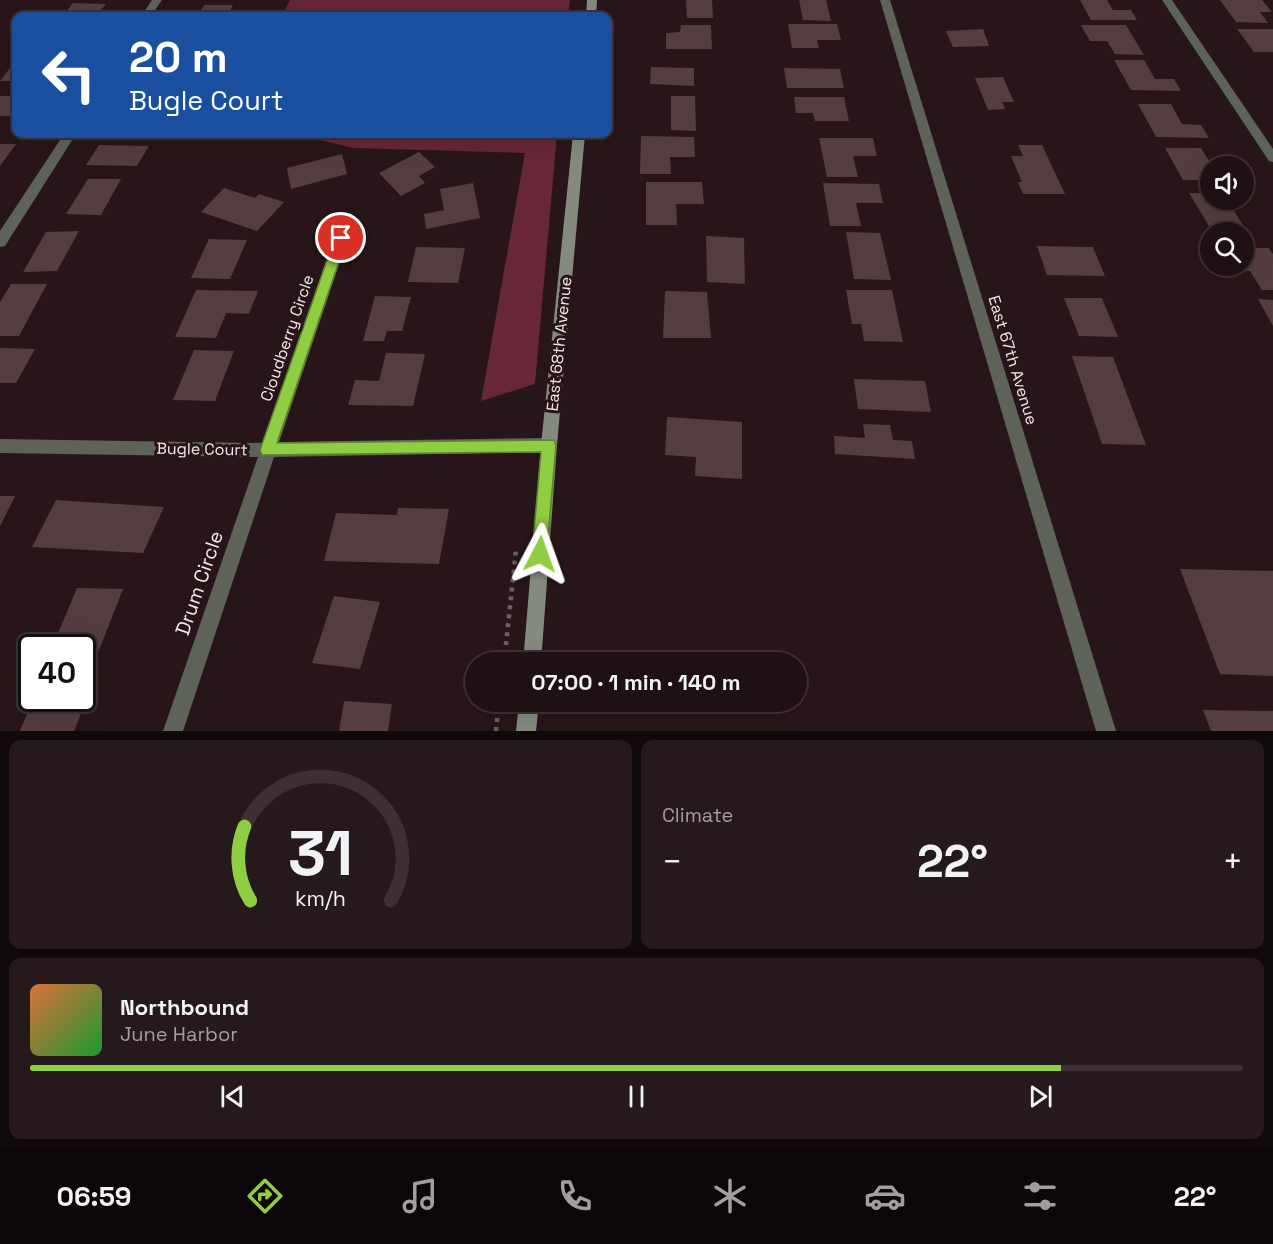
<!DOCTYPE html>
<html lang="en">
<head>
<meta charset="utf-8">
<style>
  :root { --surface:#1e1013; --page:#26191c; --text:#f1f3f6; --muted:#a19da0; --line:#3c3033; --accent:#8fcd42 }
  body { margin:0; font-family:"Space Grotesk",sans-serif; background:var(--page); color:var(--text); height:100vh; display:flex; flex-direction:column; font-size:22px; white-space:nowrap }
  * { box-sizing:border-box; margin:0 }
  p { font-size:20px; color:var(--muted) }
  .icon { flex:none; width:33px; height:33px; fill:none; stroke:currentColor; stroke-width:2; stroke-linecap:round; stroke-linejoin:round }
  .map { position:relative; height:731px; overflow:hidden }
  .details { display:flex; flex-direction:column; gap:9px; padding:9px; background:#10090a; flex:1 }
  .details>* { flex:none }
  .banner { position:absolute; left:12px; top:12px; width:600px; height:126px; border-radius:12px; box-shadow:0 6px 24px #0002,0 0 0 2px var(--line); background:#1a4fa0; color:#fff; overflow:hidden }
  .buttons { position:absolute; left:1200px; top:156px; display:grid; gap:12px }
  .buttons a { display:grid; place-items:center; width:54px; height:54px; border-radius:50%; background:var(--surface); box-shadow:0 6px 24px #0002,0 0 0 2px var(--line); font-size:30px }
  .speed { position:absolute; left:18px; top:634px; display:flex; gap:12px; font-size:30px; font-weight:700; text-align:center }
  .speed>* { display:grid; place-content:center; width:78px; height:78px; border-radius:50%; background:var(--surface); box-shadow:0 6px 24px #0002,0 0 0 2px var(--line); line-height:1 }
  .speed .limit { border:3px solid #111; border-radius:9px; background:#fff; color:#111 }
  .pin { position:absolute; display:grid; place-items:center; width:51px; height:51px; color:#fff; margin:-26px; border:3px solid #fff; border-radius:50%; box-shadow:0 2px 6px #0007 }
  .me { position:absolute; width:66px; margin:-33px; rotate:4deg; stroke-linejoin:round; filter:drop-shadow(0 0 4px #0008) }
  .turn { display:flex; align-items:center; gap:21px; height:126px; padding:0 18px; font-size:27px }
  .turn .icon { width:78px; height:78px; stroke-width:2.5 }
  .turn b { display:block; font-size:42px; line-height:51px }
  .big { font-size:45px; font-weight:600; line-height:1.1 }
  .details .widget { flex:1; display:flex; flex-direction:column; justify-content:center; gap:9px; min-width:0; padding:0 21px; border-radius:12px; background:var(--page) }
  .details .dial { align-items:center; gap:0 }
  .dial svg { height:156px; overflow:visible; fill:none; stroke:var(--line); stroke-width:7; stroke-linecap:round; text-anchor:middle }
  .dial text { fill:var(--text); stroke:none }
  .song { display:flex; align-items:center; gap:18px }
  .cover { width:72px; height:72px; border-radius:9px; background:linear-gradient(135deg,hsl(20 70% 55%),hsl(130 70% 35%)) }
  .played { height:6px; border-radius:3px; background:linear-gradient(90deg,var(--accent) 85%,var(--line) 85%) }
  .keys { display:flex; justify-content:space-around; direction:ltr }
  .heat { display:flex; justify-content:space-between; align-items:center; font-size:33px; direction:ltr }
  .details .tiles { flex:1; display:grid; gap:9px; grid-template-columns:1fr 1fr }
  .widget:last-child { grid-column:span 2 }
  .trip { position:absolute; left:465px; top:652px; width:342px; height:60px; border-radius:30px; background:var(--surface); box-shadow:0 6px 24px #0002,0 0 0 2px var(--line); font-weight:600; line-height:60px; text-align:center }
  .dock { display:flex; height:96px; justify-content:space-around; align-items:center; background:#0c0608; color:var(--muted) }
  .dock .icon { width:42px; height:42px }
  .dock .active { color:var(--accent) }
  .dock b { font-size:27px; color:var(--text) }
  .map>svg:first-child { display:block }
  .forest { fill:#672737 }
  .building { fill:#533d41 }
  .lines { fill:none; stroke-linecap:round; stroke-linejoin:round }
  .path { stroke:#6f5e61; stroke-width:4.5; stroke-dasharray:4 5; stroke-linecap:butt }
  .street { fill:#5e635a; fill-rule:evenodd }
  .secondary { fill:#848b7e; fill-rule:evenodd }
  .route { fill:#8fcd42; stroke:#5d852b; stroke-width:1.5 }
  .labels { text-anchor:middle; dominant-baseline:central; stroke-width:6; stroke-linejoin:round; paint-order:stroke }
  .street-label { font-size:16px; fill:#f6e8ea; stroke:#281519 }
  .near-street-label { font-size:20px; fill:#f6e8ea; stroke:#281519 }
</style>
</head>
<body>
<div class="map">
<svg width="1273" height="731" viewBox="0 0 1273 731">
  <rect width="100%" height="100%" fill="#281519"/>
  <path class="forest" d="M290,0H570L568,16H282Z
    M275,134H557L535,384L481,401L525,153L353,148L316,139Z"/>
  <path class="building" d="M686,0H712L713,18H687Z
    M799,0H826L831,21L803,20Z
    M1080,0H1107L1113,10H1131L1137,20H1091Z
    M1220,0H1262L1272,12H1260L1268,23L1236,22Z
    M73,3L106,4L96,16H63Z
    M204,5H233L227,16H192L199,14Z
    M788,24H837L841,40H817L819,48H792Z
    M681,25H711L712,49H666V33L680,32Z
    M1081,25H1126L1144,55L1115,54L1107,41H1090Z
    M983,29L989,46L953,47L946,31Z
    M1237,29H1273V52H1254Z
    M16,60V81H0Z
    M1114,60H1144L1155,79H1174L1181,91L1131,90Z
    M651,67L694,68V86L650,84Z
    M784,68L840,69L844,88H787Z
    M1003,77L1014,102H1002L1005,109L988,110L975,78Z
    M0,96H16V116H0Z
    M671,96H695L696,131L671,130Z
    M794,97H844L849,121H815L813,113H796Z
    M1138,104H1171L1182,124L1201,125L1209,138L1156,137Z
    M641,136L694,137L695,157H670L671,174H640Z
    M819,138H873L877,156H853L858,177H827Z
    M0,144H16L0,166Z
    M99,145L149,146L137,166L86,165Z
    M1018,145H1042L1065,194H1023L1018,182H1022L1011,156H1023Z
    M1165,148H1201L1212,166L1210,180H1183Z
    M419,152L435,167L419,176L425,183L401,196L379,173Z
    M342,154L347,174L291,189L287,168Z
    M88,179H121L101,215L66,214Z
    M646,182H702L704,204H676L677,225H646Z
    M473,183L480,218L426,229L424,214L444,210L440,189Z
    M823,183L879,184L883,203H856L861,226H830Z
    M224,188L255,198L259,194L284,202L257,231L201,212Z
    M1189,193H1210V200H1227L1247,231H1212Z
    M79,231L57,271L23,272L46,232Z
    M846,232L880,233L891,280L854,279Z
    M706,236L744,238L745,284L707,282Z
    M209,239L247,240L230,279L191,278Z
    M1037,246L1093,247L1105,276L1047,275Z
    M416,247L465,248L458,283L408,282Z
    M1244,248H1269L1273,254V290H1262L1250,271L1241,270L1238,266H1244Z
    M11,284H47L19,336H0V302Z
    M196,290L258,291L249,314L226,313L216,338L175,337Z
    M846,290H892L903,342L864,341L861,324H852Z
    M665,291L707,292L711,338H663Z
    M375,296L411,297L402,331H387L384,341H363Z
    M1064,298H1102L1118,337L1079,336Z
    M1258,299L1273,300V326Z
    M0,348L35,349L16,383H0Z
    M194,350L234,351L215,401L173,400Z
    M386,353L425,354L413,406L348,405L355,380L379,381Z
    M1072,356L1113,357L1146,445L1102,444Z
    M854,379L925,381L931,412L858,409Z
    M667,417L742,422V479L695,476L696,457L665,455Z
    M863,424L890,425L893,440L912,441L915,459L835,454L834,436L865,438Z
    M0,496H15L0,526Z
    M56,500L164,507L143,553L32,547Z
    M398,508L449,509L439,564L324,561L336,513L397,515Z
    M1180,569L1273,571V676L1220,674Z
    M77,588L123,589L86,683H82V648H52Z
    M334,596L380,602L360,669L312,663Z
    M344,701L392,704L388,731H339Z
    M29,709L82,711L74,731H20Z
    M1203,710L1273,711V731H1211Z"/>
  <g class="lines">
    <path class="path" d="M504,663L516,550
      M496,731L499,702"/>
    <path class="street" d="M152,0H162L151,16H141Z
      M880,0H890L1116,731H1096Z
      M1162,0H1172L1273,149V162L1269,161Z
      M64,134H76L5,246L0,247V231Z
      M341,233L348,238L279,442L549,438L555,440L557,445L555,450L549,452L274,457L183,731H163L258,457L0,453V439L263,443L334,238Z"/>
    <path class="secondary" d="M587,0H597L596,16H586Z
      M573,134H585L557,445L541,663H523L541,445Z
      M519,702H539L536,731H516Z"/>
  </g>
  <path class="route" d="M341,234L347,238L277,443L554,440L556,445L546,560L540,562L535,560L532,554L541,452L262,455L260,450L335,238Z"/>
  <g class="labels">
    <g class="street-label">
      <text transform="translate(287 338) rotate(-71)">Cloudberry Circle</text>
      <text transform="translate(559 344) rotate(-84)">East 68th Avenue</text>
      <text transform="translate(1013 360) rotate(73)">East 67th Avenue</text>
      <text transform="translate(202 449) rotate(1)">Bugle Court</text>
    </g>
    <g class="near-street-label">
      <text transform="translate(199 583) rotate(-71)">Drum Circle</text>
    </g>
  </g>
</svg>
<div class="buttons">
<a><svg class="icon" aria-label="sound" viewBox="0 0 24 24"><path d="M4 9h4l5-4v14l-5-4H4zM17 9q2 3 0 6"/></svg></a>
<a><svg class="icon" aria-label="search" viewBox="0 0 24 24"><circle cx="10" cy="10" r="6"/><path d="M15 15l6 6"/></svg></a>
</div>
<div class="speed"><div class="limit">40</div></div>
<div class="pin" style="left:341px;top:238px;background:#d93025"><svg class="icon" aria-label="arrive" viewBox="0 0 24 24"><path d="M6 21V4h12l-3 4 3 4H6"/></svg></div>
<svg class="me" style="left:540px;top:554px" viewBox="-20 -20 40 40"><path d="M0-17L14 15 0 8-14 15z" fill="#8fcd42" stroke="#fff" stroke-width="4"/></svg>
<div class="trip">07:00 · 1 min · 140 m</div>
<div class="banner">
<div class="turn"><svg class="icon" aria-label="left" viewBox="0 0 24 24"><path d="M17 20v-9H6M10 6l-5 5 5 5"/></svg><div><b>20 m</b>Bugle Court</div></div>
</div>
</div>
<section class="details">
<div class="tiles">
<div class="widget dial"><svg viewBox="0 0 100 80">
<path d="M14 69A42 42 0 1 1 86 69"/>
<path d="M14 69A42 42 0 0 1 11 31" stroke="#8fcd42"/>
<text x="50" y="56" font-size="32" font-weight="700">31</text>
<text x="50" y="72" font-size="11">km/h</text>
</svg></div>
<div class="widget"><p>Climate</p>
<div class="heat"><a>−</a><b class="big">22°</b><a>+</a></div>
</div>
<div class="widget">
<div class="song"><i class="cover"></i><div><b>Northbound</b><p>June Harbor</p></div></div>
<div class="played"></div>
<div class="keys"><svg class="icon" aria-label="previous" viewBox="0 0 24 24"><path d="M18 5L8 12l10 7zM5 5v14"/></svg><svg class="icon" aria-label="pause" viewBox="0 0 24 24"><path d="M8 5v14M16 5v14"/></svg><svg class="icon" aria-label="next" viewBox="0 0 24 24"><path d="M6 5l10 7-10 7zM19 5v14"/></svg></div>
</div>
</div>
</section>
<nav class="dock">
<b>06:59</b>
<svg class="icon active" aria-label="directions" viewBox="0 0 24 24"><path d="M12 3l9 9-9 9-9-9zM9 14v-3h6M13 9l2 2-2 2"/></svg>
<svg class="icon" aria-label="music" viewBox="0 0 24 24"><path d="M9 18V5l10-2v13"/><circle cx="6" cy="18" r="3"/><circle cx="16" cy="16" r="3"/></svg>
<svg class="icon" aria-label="phone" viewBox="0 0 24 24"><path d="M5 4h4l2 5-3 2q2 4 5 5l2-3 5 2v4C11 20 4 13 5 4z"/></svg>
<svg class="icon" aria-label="climate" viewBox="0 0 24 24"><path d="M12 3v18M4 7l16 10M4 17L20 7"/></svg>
<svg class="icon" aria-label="car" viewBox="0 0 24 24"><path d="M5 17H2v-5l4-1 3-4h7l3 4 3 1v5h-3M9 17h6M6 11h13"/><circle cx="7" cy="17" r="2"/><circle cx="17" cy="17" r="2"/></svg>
<svg class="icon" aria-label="filters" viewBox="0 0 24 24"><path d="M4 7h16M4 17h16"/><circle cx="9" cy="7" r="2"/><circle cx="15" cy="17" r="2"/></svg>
<b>22°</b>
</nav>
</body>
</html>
